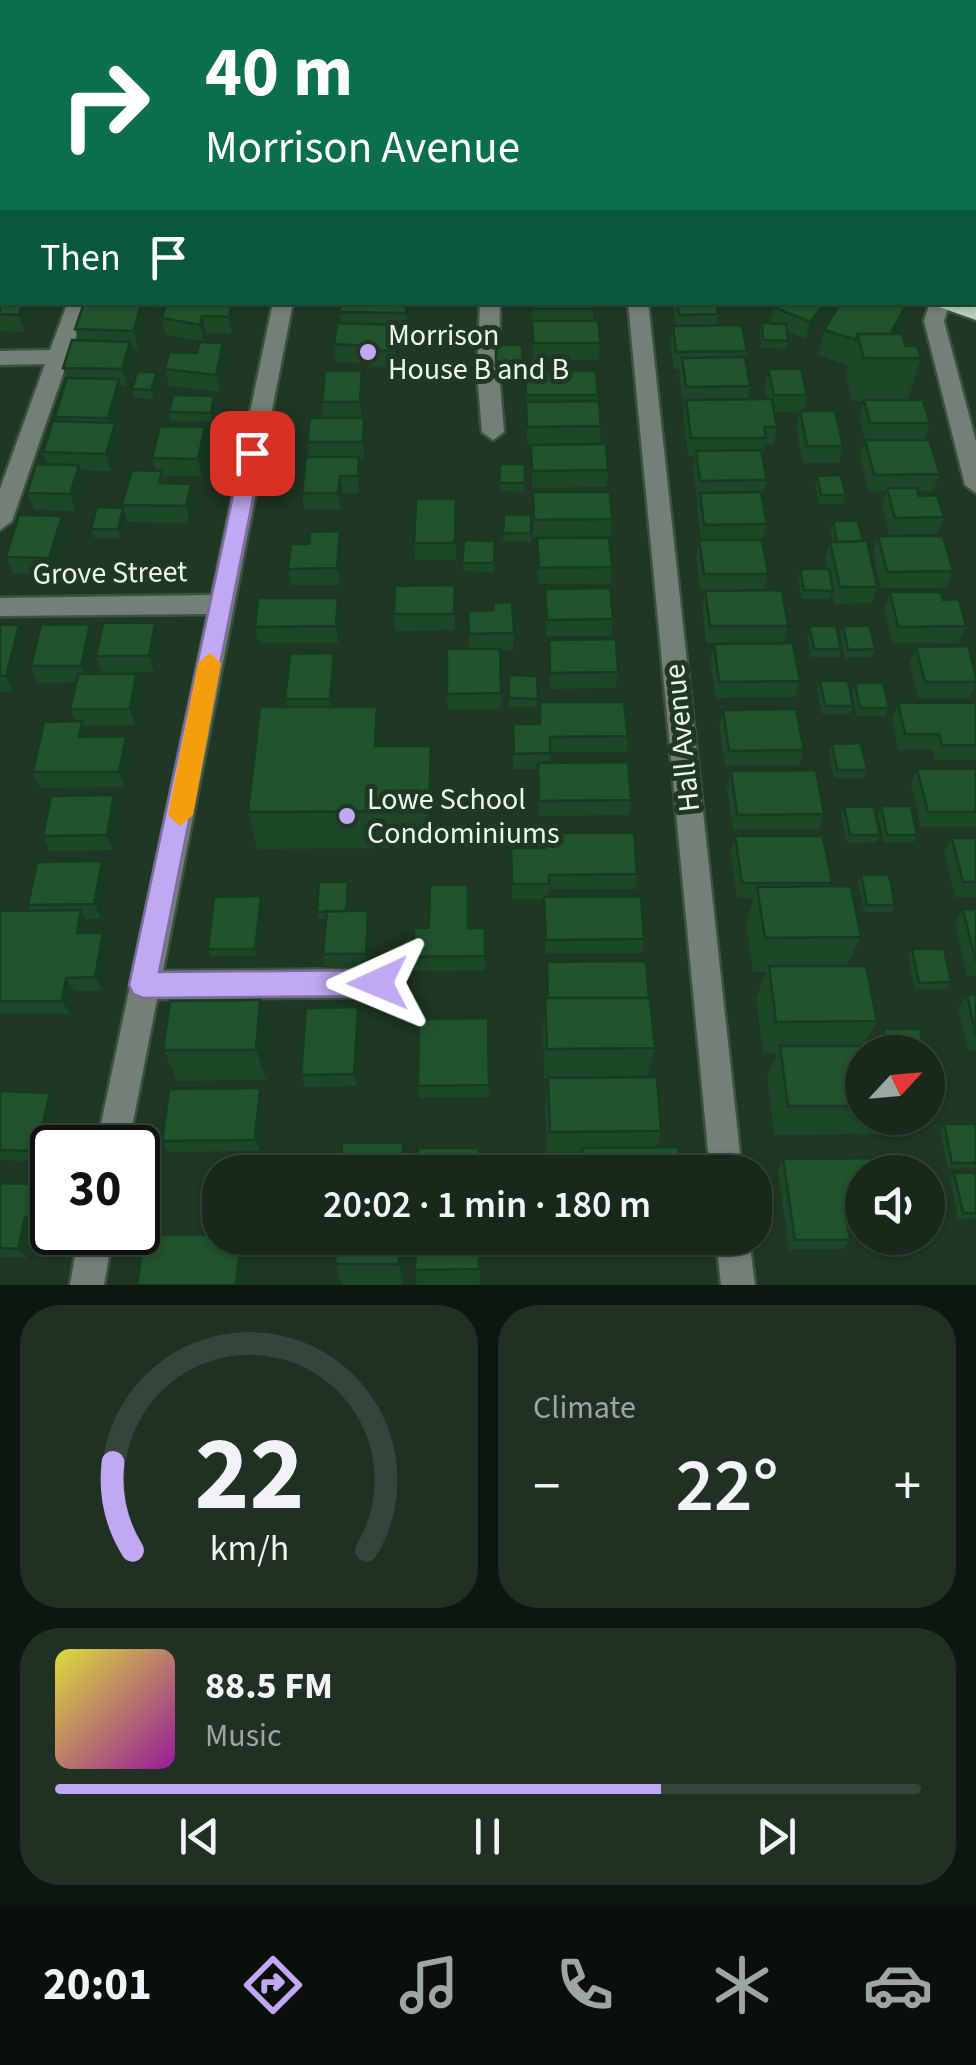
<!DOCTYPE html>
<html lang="en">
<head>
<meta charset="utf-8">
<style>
  :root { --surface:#17291b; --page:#203124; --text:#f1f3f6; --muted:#9ea6a3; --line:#36453a; --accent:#c1a8f3 }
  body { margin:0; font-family:"Source Sans 3",sans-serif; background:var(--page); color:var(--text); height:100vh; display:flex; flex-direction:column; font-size:38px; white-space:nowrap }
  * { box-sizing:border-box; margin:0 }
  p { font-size:32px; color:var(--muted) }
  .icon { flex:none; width:55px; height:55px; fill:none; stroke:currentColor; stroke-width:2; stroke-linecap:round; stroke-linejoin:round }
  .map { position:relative; height:1285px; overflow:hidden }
  .drawer { display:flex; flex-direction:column; gap:20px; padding:20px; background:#0d170f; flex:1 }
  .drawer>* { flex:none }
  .hud { position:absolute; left:0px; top:0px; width:978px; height:305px; box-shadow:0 2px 8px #0004,0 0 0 2px var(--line); background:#0b6e4f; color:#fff; overflow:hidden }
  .needle { width:65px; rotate:64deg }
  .buttons { position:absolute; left:845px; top:1035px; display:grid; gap:20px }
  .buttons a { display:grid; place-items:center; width:100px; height:100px; border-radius:50%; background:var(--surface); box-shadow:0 2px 8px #0004,0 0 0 2px var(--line); font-size:50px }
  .speed { position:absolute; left:30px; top:1125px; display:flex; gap:20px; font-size:50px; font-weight:700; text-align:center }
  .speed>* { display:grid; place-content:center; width:130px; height:130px; border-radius:50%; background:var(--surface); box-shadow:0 2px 8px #0004,0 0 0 2px var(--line); line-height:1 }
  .speed .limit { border:5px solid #111; border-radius:15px; background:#fff; color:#111 }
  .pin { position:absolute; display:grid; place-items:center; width:85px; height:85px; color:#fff; margin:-42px; border-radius:20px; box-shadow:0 5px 15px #0006 }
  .me { position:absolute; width:110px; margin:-55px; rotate:269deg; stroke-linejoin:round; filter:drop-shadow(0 0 8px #0008) }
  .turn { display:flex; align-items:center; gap:35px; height:210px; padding:0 40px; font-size:45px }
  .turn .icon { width:130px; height:130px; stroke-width:2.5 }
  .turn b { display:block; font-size:70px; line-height:85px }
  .then { display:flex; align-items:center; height:95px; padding:0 40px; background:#0003; gap:20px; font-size:38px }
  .big { font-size:75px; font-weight:600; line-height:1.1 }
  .drawer .widget { flex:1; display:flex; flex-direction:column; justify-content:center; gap:15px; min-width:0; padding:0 35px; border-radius:40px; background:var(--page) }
  .drawer .dial { align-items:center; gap:0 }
  .dial svg { height:260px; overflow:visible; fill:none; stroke:var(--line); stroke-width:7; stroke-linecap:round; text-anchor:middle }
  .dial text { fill:var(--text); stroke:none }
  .song { display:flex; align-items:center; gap:30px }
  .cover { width:120px; height:120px; border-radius:15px; background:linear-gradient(135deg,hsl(60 70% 55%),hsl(300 70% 35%)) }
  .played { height:10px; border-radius:5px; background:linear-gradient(90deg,var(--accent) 70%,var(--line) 70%) }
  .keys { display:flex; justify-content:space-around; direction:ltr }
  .heat { display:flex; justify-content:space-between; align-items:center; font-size:55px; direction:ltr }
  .drawer .tiles { flex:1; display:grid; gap:20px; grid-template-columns:1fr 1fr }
  .widget:last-child { grid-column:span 2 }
  .trip { position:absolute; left:202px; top:1155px; width:570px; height:100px; border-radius:40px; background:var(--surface); box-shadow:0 2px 8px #0004,0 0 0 2px var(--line); font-weight:600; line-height:100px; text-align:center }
  .tab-bar { display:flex; height:160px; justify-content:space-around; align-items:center; background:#09100b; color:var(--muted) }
  .tab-bar .icon { width:70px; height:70px }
  .tab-bar .selected { color:var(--accent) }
  .tab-bar b { font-size:45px; color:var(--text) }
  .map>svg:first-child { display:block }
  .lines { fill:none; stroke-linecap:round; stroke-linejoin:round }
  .minor-casing { stroke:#3b5240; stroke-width:5 }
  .major-casing { stroke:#3b5240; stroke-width:5 }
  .minor { fill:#747f75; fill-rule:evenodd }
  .major { fill:#b7ceba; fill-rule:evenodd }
  .wall { fill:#1c4827 }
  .shaded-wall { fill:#163b20 }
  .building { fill:#20542d; stroke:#163b20; stroke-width:2.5 }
  .route { fill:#c1a8f3; stroke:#7d6d9e; stroke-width:2.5 }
  .slow { fill:#f59e0b }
  .poi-dot { fill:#c1a8f3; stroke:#1f3724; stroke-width:4 }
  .labels { text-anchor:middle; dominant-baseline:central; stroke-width:10; stroke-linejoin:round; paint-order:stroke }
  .poi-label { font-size:30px; fill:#e9f8eb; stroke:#1f3724; text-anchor:start }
  .street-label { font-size:30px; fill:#e9f8eb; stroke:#1f3724 }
</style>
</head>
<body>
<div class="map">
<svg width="976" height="1285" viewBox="0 0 976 1285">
  <rect width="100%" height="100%" fill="#1f3724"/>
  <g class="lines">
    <g class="minor-casing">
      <path id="minor" d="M271,0H329L330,2H273Z
        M2,45V59L0,60V46Z
        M975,47H976V57H975Z
        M975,160H976V170H975Z
        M0,244H2V256H0Z
        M68,302H88L12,521L0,530V489L45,364L0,365V351L50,350Z
        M273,302H293L163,971L378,969L389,973L393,983L389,993L378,997L157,999L128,1148H96L208,614L0,616V598L212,595Z
        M480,302H500L499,372L504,432L493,440L482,432L477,372Z
        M628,302H648L742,1172H710Z
        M930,302H950L944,321L976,442V493L965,485L924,321Z
        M79,1232H113L104,1285H70Z
        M716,1238H749L755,1285H721Z"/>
    </g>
    <g class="major-casing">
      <path id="major" d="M936,302L976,306V320L939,307Z"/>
    </g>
    <use href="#minor" class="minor"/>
    <use href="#major" class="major"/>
  </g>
  <path class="wall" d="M135,0H183V2H136Z
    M591,0H622L621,2H591Z
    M654,0H697L696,2H653Z
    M705,0H725L752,2H705Z
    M0,110H2V239H0Z
    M0,254H2V302L34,307L25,332L0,331Z
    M101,302H161L159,308L142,307L145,322L138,348H132L135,359L127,386H121L124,397L115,426L119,440L111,471L81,470L85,482L76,511L34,510L27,493L47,464L43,452L56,421L55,417L67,380L63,368L79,341L75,329Z
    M410,302L407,330H399V342L396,368L371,367L370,363L336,362L334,344L341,323L340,312Z
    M532,302H594L593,321L600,343L598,360L533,361Z
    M673,302H716L718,314L716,325L747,351L746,360L750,386L748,400H767L765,387L768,369L807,395L803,411L843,446L839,463H803L796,428L800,412H774L777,427L773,444H765L762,455L767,480L762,497L767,524L762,541L768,574L764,590L788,626L784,642L706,643L702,607L705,591H701L696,557L699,540H701L697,510L699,498H697L693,468L695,456H688L683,417L685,404H683L679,375L680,369H674L670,343L673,326H676Z
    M778,302H836L806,339L787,331L788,341L786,349L761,348L760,332L762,323H770L774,307Z
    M212,304L235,322L232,334L206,333L204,342L166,335L162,318Z
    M901,327L897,334L906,346L921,358L908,400L930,423L924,440L940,474L933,491H918L919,496L944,517L937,534L889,535L882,505L886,491L869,492L860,457L865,440L859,418L864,401H852L846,377L849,366L818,355L824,330Z
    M496,345H522L523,371H496Z
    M227,360L220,392L169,386L165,369Z
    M525,371L598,395L601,426L600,443L527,444Z
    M157,372L159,381L154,399L134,398L132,389Z
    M364,388L362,418H364L366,435L365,459H359L361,474L359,493H342L341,510H304L302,493L309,457L307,442L324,418L322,402Z
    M214,396L216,404L212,422L171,421L169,412Z
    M205,427L209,444L202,476H163L165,484L195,501L190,523L127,522L122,505L156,471L152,458Z
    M531,445L608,470L607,487L532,488Z
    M500,464H525V492L499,491Z
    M817,476L846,495L843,504H819L815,484Z
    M533,492L612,519L610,536L533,537Z
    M456,499V560H415L414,543Z
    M123,508L126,516L121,538H94L91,529Z
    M504,514L531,515V542L503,541Z
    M62,516L68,533L56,575L13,574L6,557Z
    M833,521L863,541L877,587L872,603L835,604L832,593L830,599H801L798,577L800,569H827L825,558L830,542H833L830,530Z
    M340,531L342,548L340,585H291L288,569L309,544Z
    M878,536L953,571L947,588H881L873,553Z
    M537,538L612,567L610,584H538Z
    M464,540L495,541L494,572L463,571Z
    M455,585V630L395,631L394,614Z
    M545,589L613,619L611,636H546Z
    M890,592L943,600L966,626L959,643H892L884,609Z
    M468,611L514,633L513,650H500L501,709L448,710L447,694L469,649Z
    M341,614L338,643H259L255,627Z
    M90,624L96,641L89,674H136L142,690L136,725H83L88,736H126L132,752L125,787L40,788L33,772L75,721L70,709L76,682L38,683L31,666Z
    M0,625L26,641L13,692H0Z
    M809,626L841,649L839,657H811L807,634Z
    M843,626L875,649L872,657L845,658L840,634Z
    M160,639L154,672L102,673L96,656Z
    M549,640L618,672L616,688L550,689Z
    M714,644L800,681L795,697L716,698L710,660Z
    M916,647L976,676V685L970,698H918L910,663Z
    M334,653L336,669L333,707L381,746L433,784L432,848L257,849L248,812L286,707L285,699Z
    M509,675L537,676V707H509Z
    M820,681L853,706L850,714H822L817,689Z
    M855,683L889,708L885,716H857L852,691Z
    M540,702L628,736L626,752H550V763L631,800L629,815L539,816L537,769H513V724H539Z
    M898,703H976V760H935L932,750H898L892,719Z
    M723,710L804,750L799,766H725L719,725Z
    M832,744L867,770L863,778H834L829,752Z
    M917,769H976V827H921L911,784Z
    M731,771L824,814L819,829L733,830L727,787Z
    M114,795L120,810L113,850L50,851L43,836Z
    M881,806L917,835L914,842H884L878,814Z
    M844,807L880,835L877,842L847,843L841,814Z
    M544,833L637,874L635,889H549L548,897L644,939L642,953L545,954L544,899H512L511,863V848H543Z
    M735,836L832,883L830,886L861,937L847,966L877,1021L863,1046L862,1052V1118H885L874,1134L774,1135L767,1077L777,1053H763L756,999L766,972H753L746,923L754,898H737L731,851Z
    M952,838H976V897H955L944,852Z
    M102,861L109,876L101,918L85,919L88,924L87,933L110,947L102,991H74L70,1014H0V911H31L28,905Z
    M861,875L895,905L892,912H864L858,882Z
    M349,889L347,911L370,925L368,967L326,968L323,954L326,919H319L317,912Z
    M263,903L257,956H210L208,949Z
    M976,909V976H967L955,924L963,910Z
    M468,928H485V970L414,971L413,957Z
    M912,949L951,982L947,989H915L908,956Z
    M547,962L655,1048L647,1077L661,1131L657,1147L681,1172H578L581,1159H564L547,1155L545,1107L548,1079H544L543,1031L545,998H547Z
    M967,995H976V1050H968L958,1008Z
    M260,1000L270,1032L266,1080L178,1081L163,1050Z
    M488,1018L489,1097L419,1098L418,1086Z
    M360,1020L357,1086L305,1087L301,1075Z
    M884,1029L924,1052H883L880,1036Z
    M260,1088L264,1100L260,1151L168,1152L162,1141Z
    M0,1091L58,1105L45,1162L0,1160Z
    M944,1124H976V1168L948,1169L940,1130Z
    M783,1159L862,1172V1221H847L850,1240L843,1249L789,1250L778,1170Z
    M954,1173H976V1218L958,1219L950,1178Z
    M0,1183L47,1184L52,1191V1209L48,1228L34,1227L27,1258L0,1257Z
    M337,1238H405L404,1285H342L335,1264Z
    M479,1238L480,1285H417L415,1270Z
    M505,1238L568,1242L566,1251L506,1252Z
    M606,1238H656L653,1248H607Z"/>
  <path class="shaded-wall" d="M0,0H18L17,2H2V23L0,27Z
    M23,302H32L34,307L25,332L19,315Z
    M407,302H410L407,330L406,313Z
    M826,302H836L806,339L810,322Z
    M908,302L901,327L883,358L882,349Z
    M141,304L145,322L138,348L134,331Z
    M232,304L235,322L232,334L229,317Z
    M202,316L206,333L204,342L200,325Z
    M398,325L399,342L396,368L395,351Z
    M130,342L135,359L127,386L122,369Z
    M223,343L227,360L220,392L216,375Z
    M362,371L364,388L362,419L360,402Z
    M157,372L159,381L154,399L151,390Z
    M119,379L124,397L115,426L119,440L111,471L106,454L112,432L108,418Z
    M214,396L216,404L212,422L211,413Z
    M364,418L366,435L365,459L363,442Z
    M205,427L209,444L202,476L198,459Z
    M359,457L361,474L359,493L358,476Z
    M79,465L85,482L76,511L70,494Z
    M340,476L342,493L341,510L338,493Z
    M191,484L195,501L190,523L186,506Z
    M123,508L126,516L121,538L118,529Z
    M62,516L68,533L56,575L49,558Z
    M340,531L342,548L340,585L337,568Z
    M338,598L341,614L338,643L336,626Z
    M155,623L160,639L154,672L149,656Z
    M90,624L96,641L88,682L81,666Z
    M19,625L26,641L13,692L6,676Z
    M334,653L336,669L332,715L330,699Z
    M136,674L142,690L136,725L130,709Z
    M377,707L381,746H375Z
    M82,721L88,737H79Z
    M126,736L132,752L125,787L119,772Z
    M431,746L433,784L432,848L429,811Z
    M114,795L120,810L113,850L107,835Z
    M102,861L109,876L101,918L94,904Z
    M261,896L263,903L257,956L255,949Z
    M81,910L88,924L84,947L77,933Z
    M368,911L370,925L368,967L366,954Z
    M103,933L110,947L102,991L95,977Z
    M66,978L74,991L70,1014L62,1001Z
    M260,1000L270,1032L266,1080L256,1050Z
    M358,1007L360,1020L357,1086L354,1074Z
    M260,1088L264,1100L260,1151L255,1140Z
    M50,1093L58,1105L45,1162L36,1151Z
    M403,1143L407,1170V1172H402Z
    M47,1184L52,1191V1209L48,1228L39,1218Z
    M25,1217L34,1227L27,1258L18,1249Z
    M241,1238H243L248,1249L245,1285H236Z
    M400,1238H405L404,1285L399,1264Z"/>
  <path class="building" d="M39,0H74L72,2H38Z
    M247,0H256L305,2H245Z
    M423,0H452L451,2H422Z
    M461,0H490L489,2H460Z
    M499,0H528L527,2H498Z
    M548,0H570V2H547Z
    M785,0H811V2H785Z
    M825,0H856V2H825Z
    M872,0H903V2H873Z
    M951,0H973H970L969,2L951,1Z
    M0,110H2V135H0Z
    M0,135H2V196H0Z
    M0,254H2V279H0Z
    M0,288H2V302H23L19,315L0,314Z
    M166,302H210L209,304H232L229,317L202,316L200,325L162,318Z
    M341,302H407L406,313L340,312Z
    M533,302H594V309H533Z
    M677,302H716L718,314L679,315Z
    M778,302H826L810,322L774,307Z
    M841,302L850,304L851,302H908L890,334H857L856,340L824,330Z
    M84,303L141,304L134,331L75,329Z
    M532,321H598L600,343H533Z
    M337,323L398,325L395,351L369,350L370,346L334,344Z
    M762,323L786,324L788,341L763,340Z
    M742,325L747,351L676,352L673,326Z
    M857,334H902L906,346H917L921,358H864Z
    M72,340L130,342L122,369L63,368Z
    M200,342L223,343L216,375L165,369L169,352L197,353Z
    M496,345H522L523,362H496Z
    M745,357L750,386L686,387L682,358Z
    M768,369H801L807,395H774Z
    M325,371H362L360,402H322Z
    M525,371H596L598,395H526Z
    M137,372H157L151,390L132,389Z
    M67,378L119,379L108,418L55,417Z
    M173,395L214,396L211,413L169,412Z
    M772,399L777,427H764L766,438H691L686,400Z
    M864,400H923L930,423H870Z
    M599,401L601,426L527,427L526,402Z
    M800,411H835L843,446H807Z
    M310,418H364L363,442H307Z
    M53,421L115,423L106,454L43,452Z
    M160,426L205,427L198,459L152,458Z
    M865,440H929L940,474L874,475Z
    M606,444L608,470L532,471L531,445Z
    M761,450L767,480L700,481L696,451Z
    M306,457H359L358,476H340L338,493H302Z
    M36,464L79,465L70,494L27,493Z
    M500,464H525V483H499Z
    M132,470L162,471L159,483L191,484L186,506L122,505Z
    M841,475L846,495H821L817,476Z
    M887,488H917L919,496L937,495L944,517L895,518Z
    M533,492H610L612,519L534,520Z
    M761,492L767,524L704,525L700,493Z
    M416,499H456L455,543H414Z
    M97,507L123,508L118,529H91Z
    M504,514L531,515V533H503Z
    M19,515L62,516L49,558L6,557Z
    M833,521H858L863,541L837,542Z
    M340,531L337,568L288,569L291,544H309L310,532Z
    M878,536H943L953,571L887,572Z
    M537,538H609L612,567L539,568Z
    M464,540L495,541L494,563H462Z
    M699,540H762L768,574H704Z
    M867,541L877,587H840L830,542Z
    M800,569H829L833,591L804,590Z
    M455,585L454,614H394L395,586Z
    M610,588L613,619L547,620L545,589Z
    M782,590L788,626H710L705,591Z
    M890,592H941L943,600L959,599L966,626L898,627Z
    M258,598H338L336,626L255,627Z
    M512,602L514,633L469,634L468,611L493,610V603Z
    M103,623H155L149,656H96Z
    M90,624L81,666H31L41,625Z
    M0,625H19L6,676H0Z
    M809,626H836L841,649H814Z
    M843,626H870L875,649L848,650Z
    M616,639L618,672L550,673L549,640Z
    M793,643L800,681L719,682L714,644Z
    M968,646L976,676V682H925L916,647Z
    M447,649H500L501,693L447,694Z
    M334,653L330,699H285L290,654Z
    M78,674H136L130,709H70Z
    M509,675L537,676L538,699L509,698Z
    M820,681H848L853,706H825Z
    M855,683H883L889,708H860Z
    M540,702H624L628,736L550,737V753L514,754L513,724H540Z
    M898,703H976V745H942L939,734H905Z
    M260,707H377L375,746H431L429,811L248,812Z
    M796,709L804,750L729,751L723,710Z
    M82,721L79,737L126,736L119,772H33L44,722Z
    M861,743L867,770H837L832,744Z
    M628,762L631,800L539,801L538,763Z
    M917,769H976V812H928Z
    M816,770L824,814L737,815L731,771Z
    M114,795L107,835L43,836L51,796Z
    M881,806H911L917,835H887Z
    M844,807H874L880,835H850Z
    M544,833H634L637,874L549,875V884H512L511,848H545Z
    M735,836H823L832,883H742Z
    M952,838H976V882H963Z
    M102,861L94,904L28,905L37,862Z
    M861,875H889L895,905H867Z
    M319,882H348L346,911L317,912Z
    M430,885H468V928H485V956L413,957L414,928H429Z
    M851,886L861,937L765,938L757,887Z
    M261,896L255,949H208L214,897Z
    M641,896L644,939L546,940L544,897Z
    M976,909V962L963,910Z
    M81,910L77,933H103L95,977L66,978L62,1001H0V911Z
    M327,911H368L366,954H323Z
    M912,949H944L951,982L919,983Z
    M646,961L649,998H548L547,962Z
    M769,966H866L877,1021L776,1022Z
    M967,995H976V1035Z
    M545,998H650L655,1048L547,1049Z
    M260,1000L256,1050H163L170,1001Z
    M358,1007L354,1074L301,1075L306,1008Z
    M488,1018L489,1085L418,1086L419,1019Z
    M884,1029H920L924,1052H887Z
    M780,1046H881L882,1052H862V1106H788Z
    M657,1077L661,1131L550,1132L548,1078Z
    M260,1088L255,1140L162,1141L169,1089Z
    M0,1091L50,1093L36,1151L0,1150Z
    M944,1124H976V1163H952Z
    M342,1143H403L402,1172H341Z
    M678,1147L681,1172H584L582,1148Z
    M418,1148H479V1172H417Z
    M504,1155H564L565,1172H505Z
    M888,1158L890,1172H862V1211H845L850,1240H795L783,1159Z
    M954,1173H976V1213H963Z
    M0,1183L47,1184L39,1218L25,1217L18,1249L0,1248Z
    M144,1235H220V1238H241L236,1285H137Z
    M337,1238H400L399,1264H335Z
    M416,1238H479V1269L415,1270Z
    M506,1238H568V1242L506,1243Z"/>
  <path class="route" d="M252,446L262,453L159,972L378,970L388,974L392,983L388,992L378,996L143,998L133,994L129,985L242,453Z"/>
  <path class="slow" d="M210,653L221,663L193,815L180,826L168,815L198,663Z"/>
  <g class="poi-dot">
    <circle cx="368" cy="352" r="10"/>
    <circle cx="347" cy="816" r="10"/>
  </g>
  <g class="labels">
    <g class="poi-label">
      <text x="388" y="335">Morrison<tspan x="388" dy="34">House B and B</tspan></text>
      <text x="367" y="799">Lowe School<tspan x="367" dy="34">Condominiums</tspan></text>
    </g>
    <g class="street-label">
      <text transform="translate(110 573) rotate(-1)">Grove Street</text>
      <text transform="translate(682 738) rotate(-96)">Hall Avenue</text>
    </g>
  </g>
</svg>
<div class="buttons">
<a><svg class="needle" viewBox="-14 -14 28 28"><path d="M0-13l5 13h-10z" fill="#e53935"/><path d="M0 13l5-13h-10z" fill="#9ea6a3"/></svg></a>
<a><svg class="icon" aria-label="sound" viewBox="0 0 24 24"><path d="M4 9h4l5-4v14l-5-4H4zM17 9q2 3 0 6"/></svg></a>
</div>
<div class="speed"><div class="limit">30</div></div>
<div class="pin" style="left:252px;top:453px;background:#d93025"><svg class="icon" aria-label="arrive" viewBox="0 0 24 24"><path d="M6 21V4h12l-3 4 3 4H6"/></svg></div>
<svg class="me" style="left:378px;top:983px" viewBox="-20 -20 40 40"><path d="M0-17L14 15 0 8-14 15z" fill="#c1a8f3" stroke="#fff" stroke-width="4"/></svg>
<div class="trip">20:02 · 1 min · 180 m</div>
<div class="hud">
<div class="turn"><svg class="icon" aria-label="right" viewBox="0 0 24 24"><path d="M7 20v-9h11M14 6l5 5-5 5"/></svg><div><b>40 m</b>Morrison Avenue</div></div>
<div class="then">Then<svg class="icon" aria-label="arrive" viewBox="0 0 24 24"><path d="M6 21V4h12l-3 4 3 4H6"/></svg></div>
</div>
</div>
<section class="drawer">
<div class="tiles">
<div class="widget dial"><svg viewBox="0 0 100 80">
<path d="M14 69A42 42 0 1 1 86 69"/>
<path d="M14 69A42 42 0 0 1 8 42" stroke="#c1a8f3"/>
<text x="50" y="56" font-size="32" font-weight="700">22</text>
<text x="50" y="72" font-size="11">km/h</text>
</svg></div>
<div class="widget"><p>Climate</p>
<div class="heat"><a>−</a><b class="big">22°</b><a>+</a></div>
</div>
<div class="widget">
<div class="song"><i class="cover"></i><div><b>88.5 FM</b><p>Music</p></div></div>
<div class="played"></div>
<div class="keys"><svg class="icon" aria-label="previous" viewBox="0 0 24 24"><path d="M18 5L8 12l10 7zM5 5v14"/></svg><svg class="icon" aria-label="pause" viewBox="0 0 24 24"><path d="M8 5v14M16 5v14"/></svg><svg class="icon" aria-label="next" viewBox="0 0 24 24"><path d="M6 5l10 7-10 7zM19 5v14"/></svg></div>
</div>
</div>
</section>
<nav class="tab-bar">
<b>20:01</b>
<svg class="icon selected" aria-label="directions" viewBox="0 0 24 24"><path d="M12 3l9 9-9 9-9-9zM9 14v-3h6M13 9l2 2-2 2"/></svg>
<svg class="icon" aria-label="music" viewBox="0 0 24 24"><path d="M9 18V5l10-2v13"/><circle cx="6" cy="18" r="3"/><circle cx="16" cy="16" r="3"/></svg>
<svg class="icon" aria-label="phone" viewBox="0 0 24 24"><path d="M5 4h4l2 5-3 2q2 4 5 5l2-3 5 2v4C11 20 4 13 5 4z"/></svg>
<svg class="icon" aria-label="climate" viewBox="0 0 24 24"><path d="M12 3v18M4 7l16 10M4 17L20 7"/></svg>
<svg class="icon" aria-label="car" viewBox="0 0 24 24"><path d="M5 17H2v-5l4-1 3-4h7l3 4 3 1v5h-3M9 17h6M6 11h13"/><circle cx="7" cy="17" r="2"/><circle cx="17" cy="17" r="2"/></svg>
</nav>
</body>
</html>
